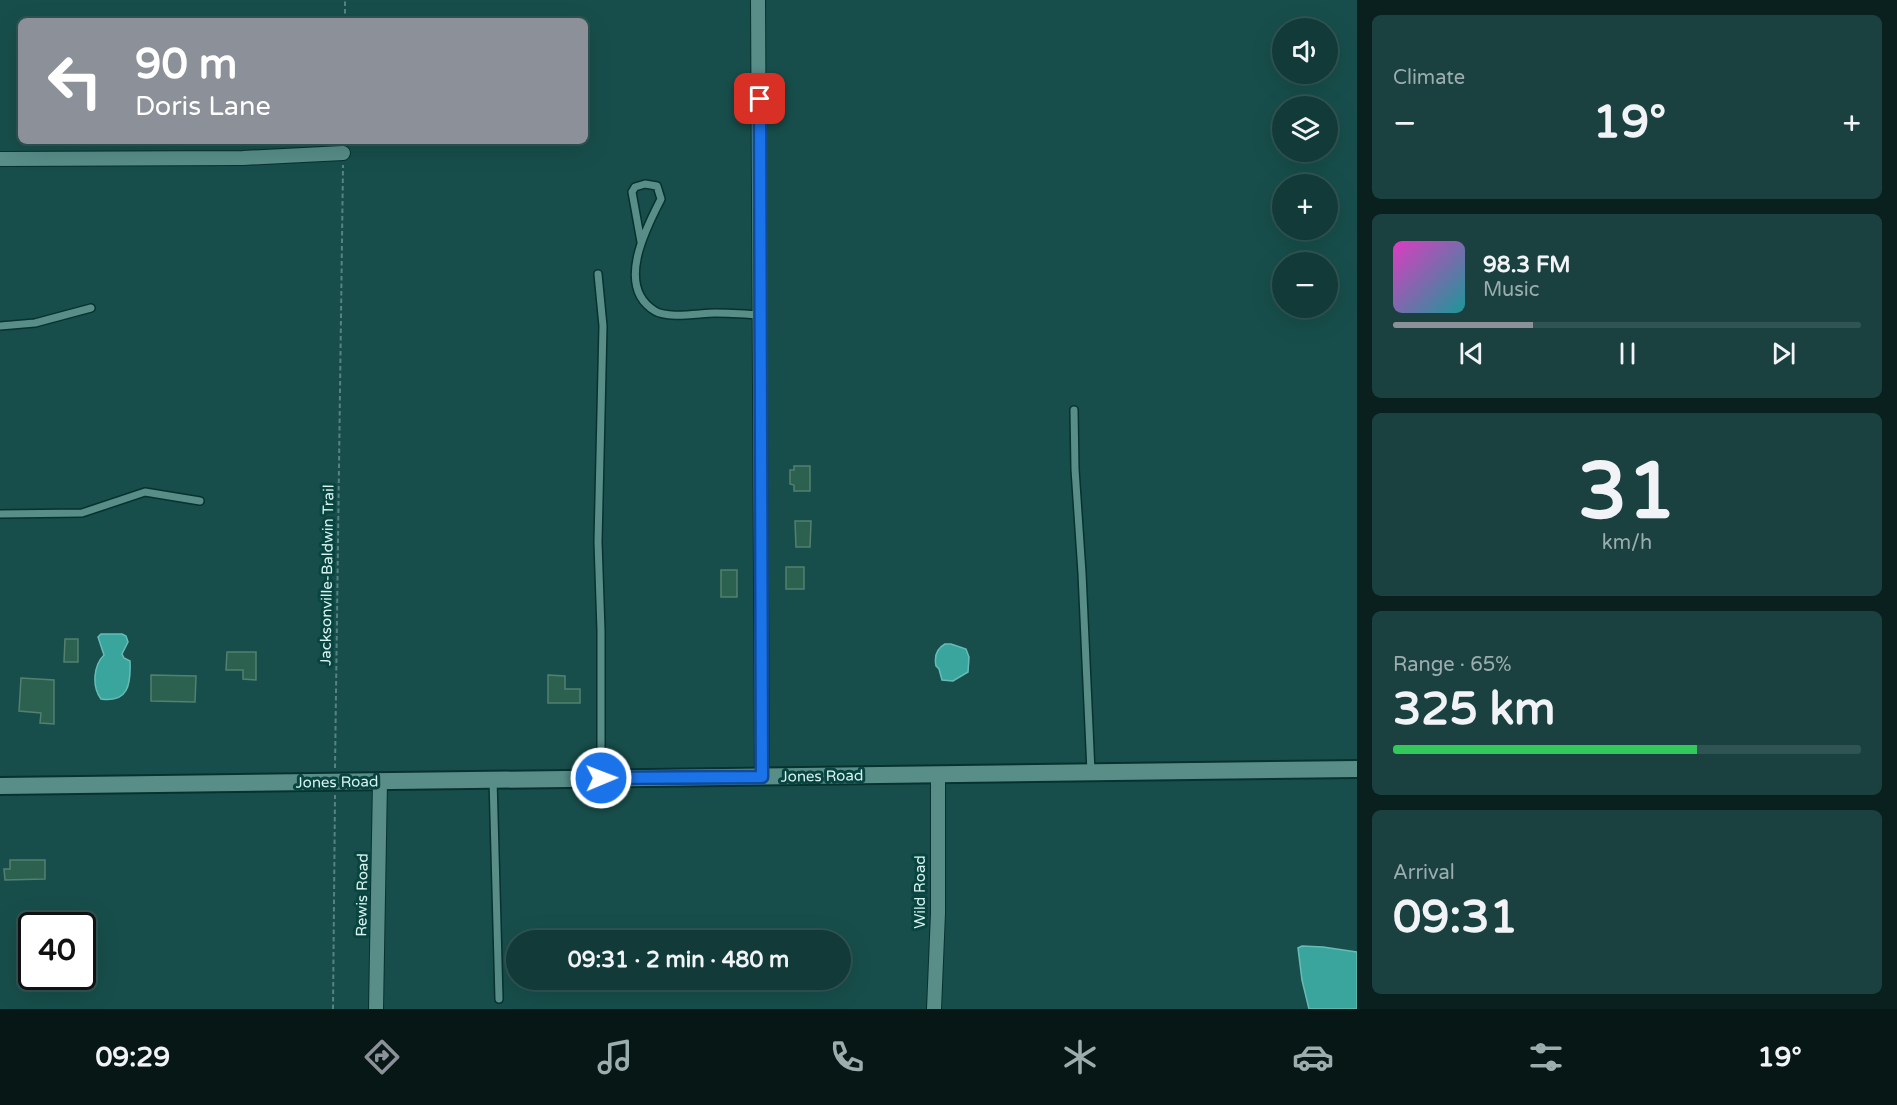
<!DOCTYPE html>
<html lang="en">
<head>
<meta charset="utf-8">
<style>
  :root { --surface:#113a38; --page:#1a4140; --text:#f1f3f6; --muted:#9cadae; --line:#305453; --accent:#8c9099 }
  body { margin:0; font-family:"Varela Round",sans-serif; background:var(--page); color:var(--text); height:100vh; display:flex; flex-direction:column; font-size:22px; white-space:nowrap }
  * { box-sizing:border-box; margin:0 }
  p { font-size:20px; color:var(--muted) }
  .icon { flex:none; width:33px; height:33px; fill:none; stroke:currentColor; stroke-width:2; stroke-linecap:round; stroke-linejoin:round }
  .map { position:relative; flex:1; overflow:hidden }
  .drawer { display:flex; flex-direction:column; gap:15px; padding:15px; background:#09201f; width:540px }
  .drawer>* { flex:none }
  .banner { position:absolute; left:18px; top:18px; width:570px; height:126px; border-radius:9px; box-shadow:0 6px 24px #0002,0 0 0 2px var(--line); background:#8c9099; color:#fff; overflow:hidden }
  .fabs { position:absolute; left:1272px; top:18px; display:grid; gap:12px }
  .fabs a { display:grid; place-items:center; width:66px; height:66px; border-radius:50%; background:var(--surface); box-shadow:0 6px 24px #0002,0 0 0 2px var(--line); font-size:30px }
  .speed { position:absolute; left:18px; top:912px; display:flex; gap:12px; font-size:30px; font-weight:700; text-align:center }
  .speed>* { display:grid; place-content:center; width:78px; height:78px; border-radius:50%; background:var(--surface); box-shadow:0 6px 24px #0002,0 0 0 2px var(--line); line-height:1 }
  .speed .limit { border:3px solid #111; border-radius:9px; background:#fff; color:#111 }
  .pin { position:absolute; display:grid; place-items:center; width:51px; height:51px; color:#fff; margin:-26px; border-radius:12px; box-shadow:0 3px 9px #0006 }
  .me { position:absolute; width:66px; margin:-33px; rotate:89deg; stroke-linejoin:round; filter:drop-shadow(0 0 4px #0008) }
  .turn { display:flex; align-items:center; gap:21px; height:126px; padding:0 18px; font-size:27px }
  .turn .icon { width:78px; height:78px; stroke-width:2.5 }
  .turn b { display:block; font-size:42px; line-height:51px }
  .big { font-size:45px; font-weight:800; line-height:1.1 }
  .drawer .widget { flex:1; display:flex; flex-direction:column; justify-content:center; gap:9px; min-width:0; padding:0 21px; border-radius:9px; background:var(--page) }
  .drawer .dial { align-items:center; gap:0 }
  .dial b { font-size:78px; line-height:1 }
  .song { display:flex; align-items:center; gap:18px }
  .cover { width:72px; height:72px; border-radius:9px; background:linear-gradient(135deg,hsl(310 70% 55%),hsl(180 70% 35%)) }
  .played { height:6px; border-radius:3px; background:linear-gradient(90deg,var(--accent) 30%,var(--line) 30%) }
  .keys { display:flex; justify-content:space-around; direction:ltr }
  .heat { display:flex; justify-content:space-between; align-items:center; font-size:33px; direction:ltr }
  .charge { height:9px; border-radius:4px; background:linear-gradient(90deg,#34c759 65%,var(--line) 0) }
  .trip { position:absolute; left:506px; top:930px; width:345px; height:60px; border-radius:30px; background:var(--surface); box-shadow:0 6px 24px #0002,0 0 0 2px var(--line); font-weight:800; line-height:60px; text-align:center }
  .tab-bar { display:flex; height:96px; justify-content:space-around; align-items:center; background:#071716; color:var(--muted) }
  .tab-bar .icon { width:42px; height:42px }
  .tab-bar .current { color:var(--accent) }
  .tab-bar b { font-size:27px; color:var(--text) }
  main { display:flex; flex:1; min-height:0 }
  .map>svg:first-child { display:block }
  .water { fill:#39a59d; stroke:#68bcb6; stroke-width:1.5 }
  .building { fill:#2c614f; stroke:#53806f; stroke-width:1.5 }
  .lines { fill:none; stroke-linecap:round; stroke-linejoin:round }
  .service-casing { stroke:#07322f; stroke-width:10 }
  .minor-casing { stroke:#07322f; stroke-width:16 }
  .tertiary-casing { stroke:#07322f; stroke-width:20 }
  .path { stroke:#568380; stroke-width:2; stroke-dasharray:4.5 3; stroke-linecap:butt }
  .service { stroke:#588d88; stroke-width:7 }
  .minor { stroke:#588d88; stroke-width:14 }
  .tertiary { stroke:#588d88; stroke-width:16 }
  .route-casing { stroke:#114b97; stroke-width:15 }
  .route { stroke:#1a73e8; stroke-width:10 }
  .labels { text-anchor:middle; dominant-baseline:central; stroke-width:6; stroke-linejoin:round; paint-order:stroke }
  .street-label { font-size:15px; fill:#d7f2ef; stroke:#084440 }
</style>
</head>
<body>
<main>
<div class="map">
<svg width="1357" height="1009" viewBox="0 0 1357 1009">
  <rect width="100%" height="100%" fill="#174e4b"/>
  <path class="water" d="M101,634H122L126,636L128,642L122,654L124,658L130,661C131,685 128,703 101,699C92,687 93,666 104,655L98,637Z
    M945,644H951L966,649L969,657L968,672L953,681L942,680L939,669L936,666C934,656 936,649 945,644Z
    M1302,946L1323,947L1357,952V1009H1309L1302,980L1298,948Z"/>
  <path class="building" d="M794,466H810V491H794V485L790,484V470H794Z
    M795,521H811L810,547H796Z
    M786,567H804V589H786Z
    M721,570H737V597H721Z
    M65,639H78V662H64Z
    M227,652H256V680L243,679V670H226Z
    M151,675L196,676L195,702L151,701Z
    M548,675L565,676V689H580V703H548Z
    M21,678L54,680V724L40,723L41,713L19,711Z
    M10,860H45V879L5,880L4,869H10Z"/>
  <g class="lines">
    <g class="service-casing">
      <path id="service" d="M641,242L632,192L635,187L645,184L657,186L661,199C646,228 615,287 655,311C668,319 700,313 715,313C730,313 745,314 761,315
        M598,274L603,326L598,542L601,631V778
        M0,326L35,323L91,308
        M1074,410L1075,469L1082,573L1091,772
        M0,514L82,513L145,492L200,501
        M493,779L499,999"/>
    </g>
    <g class="minor-casing">
      <path id="minor" d="M758,0L762,777
        M0,159L243,158L343,153
        M376,1009L380,781
        M934,1009L938,913V775"/>
    </g>
    <g class="tertiary-casing">
      <path id="tertiary" d="M0,786L1357,769"/>
    </g>
    <path class="path" d="M345,21V0
      M335,768L343,165
      M333,1009L335,795"/>
    <use href="#service" class="service"/>
    <use href="#minor" class="minor"/>
    <use href="#tertiary" class="tertiary"/>
  </g>
  <g class="lines">
    <g class="route-casing">
      <path id="route" d="M601,778L762,777L760,99"/>
    </g>
    <use href="#route" class="route"/>
  </g>
  <g class="labels">
    <g class="street-label">
      <text transform="translate(327 575) rotate(-89)">Jacksonville-Baldwin Trail</text>
      <text transform="translate(822 776) rotate(-1)">Jones Road</text>
      <text transform="translate(337 782) rotate(-1)">Jones Road</text>
      <text transform="translate(920 892) rotate(-90)">Wild Road</text>
      <text transform="translate(362 895) rotate(-89)">Rewis Road</text>
    </g>
  </g>
</svg>
<div class="fabs">
<a><svg class="icon" aria-label="sound" viewBox="0 0 24 24"><path d="M4 9h4l5-4v14l-5-4H4zM17 9q2 3 0 6"/></svg></a>
<a><svg class="icon" aria-label="layers" viewBox="0 0 24 24"><path d="M12 4l9 5-9 5-9-5zM3 14l9 5 9-5"/></svg></a>
<a>+</a>
<a>−</a>
</div>
<div class="speed"><div class="limit">40</div></div>
<div class="pin" style="left:760px;top:99px;background:#d93025"><svg class="icon" aria-label="arrive" viewBox="0 0 24 24"><path d="M6 21V4h12l-3 4 3 4H6"/></svg></div>
<svg class="me" style="left:601px;top:778px" viewBox="-20 -20 40 40"><circle r="17" fill="#1a73e8" stroke="#fff" stroke-width="3"/><path d="M0-11L8 9 0 5-8 9z" fill="#fff"/></svg>
<div class="trip">09:31 · 2 min · 480 m</div>
<div class="banner">
<div class="turn"><svg class="icon" aria-label="left" viewBox="0 0 24 24"><path d="M17 20v-9H6M10 6l-5 5 5 5"/></svg><div><b>90 m</b>Doris Lane</div></div>
</div>
</div>
<section class="drawer">
<div class="widget"><p>Climate</p>
<div class="heat"><a>−</a><b class="big">19°</b><a>+</a></div>
</div>
<div class="widget">
<div class="song"><i class="cover"></i><div><b>98.3 FM</b><p>Music</p></div></div>
<div class="played"></div>
<div class="keys"><svg class="icon" aria-label="previous" viewBox="0 0 24 24"><path d="M18 5L8 12l10 7zM5 5v14"/></svg><svg class="icon" aria-label="pause" viewBox="0 0 24 24"><path d="M8 5v14M16 5v14"/></svg><svg class="icon" aria-label="next" viewBox="0 0 24 24"><path d="M6 5l10 7-10 7zM19 5v14"/></svg></div>
</div>
<div class="widget dial"><b>31</b><p>km/h</p></div>
<div class="widget"><p>Range · 65%</p><b class="big">325 km</b><div class="charge"></div></div>
<div class="widget"><p>Arrival</p><b class="big">09:31</b></div>
</section>
</main>
<nav class="tab-bar">
<b>09:29</b>
<svg class="icon current" aria-label="directions" viewBox="0 0 24 24"><path d="M12 3l9 9-9 9-9-9zM9 14v-3h6M13 9l2 2-2 2"/></svg>
<svg class="icon" aria-label="music" viewBox="0 0 24 24"><path d="M9 18V5l10-2v13"/><circle cx="6" cy="18" r="3"/><circle cx="16" cy="16" r="3"/></svg>
<svg class="icon" aria-label="phone" viewBox="0 0 24 24"><path d="M5 4h4l2 5-3 2q2 4 5 5l2-3 5 2v4C11 20 4 13 5 4z"/></svg>
<svg class="icon" aria-label="climate" viewBox="0 0 24 24"><path d="M12 3v18M4 7l16 10M4 17L20 7"/></svg>
<svg class="icon" aria-label="car" viewBox="0 0 24 24"><path d="M5 17H2v-5l4-1 3-4h7l3 4 3 1v5h-3M9 17h6M6 11h13"/><circle cx="7" cy="17" r="2"/><circle cx="17" cy="17" r="2"/></svg>
<svg class="icon" aria-label="filters" viewBox="0 0 24 24"><path d="M4 7h16M4 17h16"/><circle cx="9" cy="7" r="2"/><circle cx="15" cy="17" r="2"/></svg>
<b>19°</b>
</nav>
</body>
</html>
